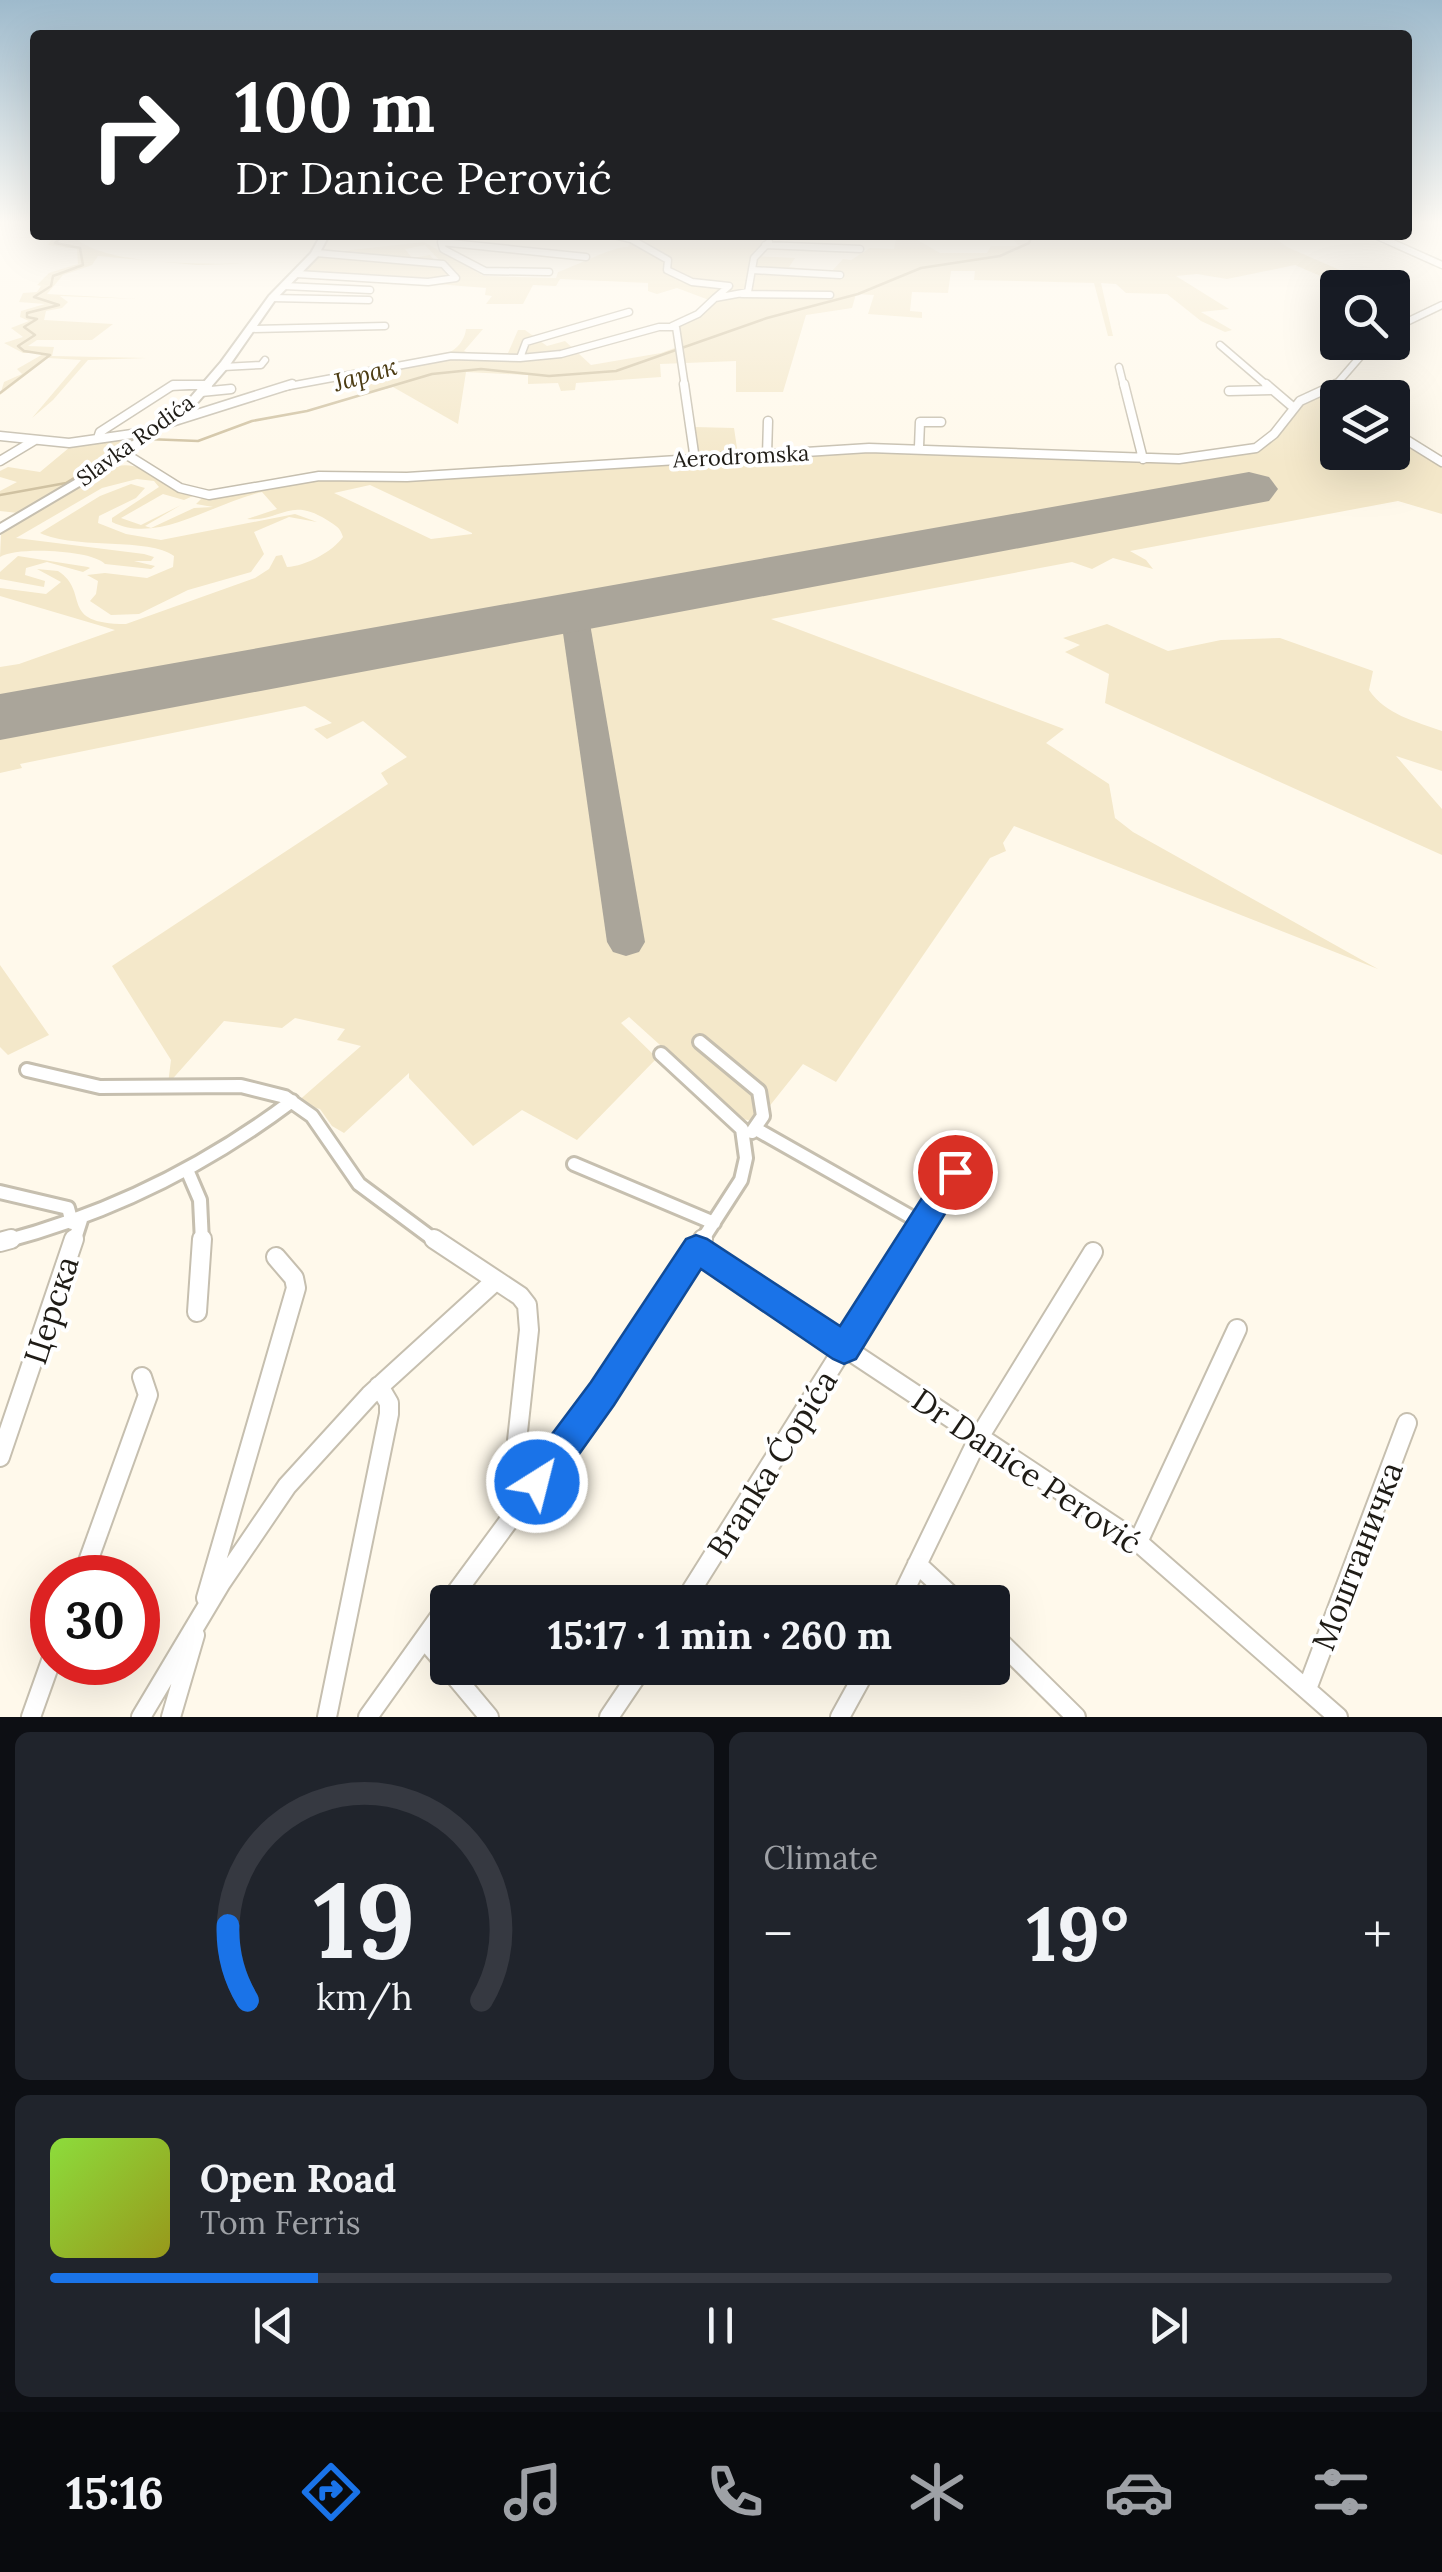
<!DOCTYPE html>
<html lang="en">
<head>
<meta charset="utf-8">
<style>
  :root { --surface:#171b24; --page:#20242c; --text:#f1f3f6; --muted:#9ea1a6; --line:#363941; --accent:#1a73e8 }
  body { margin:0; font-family:Lora,serif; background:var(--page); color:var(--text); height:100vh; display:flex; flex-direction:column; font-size:38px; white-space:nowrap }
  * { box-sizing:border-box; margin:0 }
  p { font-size:32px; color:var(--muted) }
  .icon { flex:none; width:55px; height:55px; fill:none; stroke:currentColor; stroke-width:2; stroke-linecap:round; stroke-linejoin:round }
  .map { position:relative; height:1717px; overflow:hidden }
  .panel { display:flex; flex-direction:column; gap:15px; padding:15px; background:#0d0f14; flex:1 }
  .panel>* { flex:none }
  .banner { position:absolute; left:30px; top:30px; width:1382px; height:210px; border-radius:10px; box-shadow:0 10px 40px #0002; background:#202124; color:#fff; overflow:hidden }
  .fabs { position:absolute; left:1320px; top:270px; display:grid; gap:20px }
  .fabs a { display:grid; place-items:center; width:90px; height:90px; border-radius:10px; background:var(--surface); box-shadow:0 10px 40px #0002; font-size:50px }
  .speed { position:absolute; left:30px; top:1555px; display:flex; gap:20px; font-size:50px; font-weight:700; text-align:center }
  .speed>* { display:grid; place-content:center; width:130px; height:130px; border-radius:50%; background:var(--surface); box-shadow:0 10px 40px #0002; line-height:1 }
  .speed .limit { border:15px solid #d22; background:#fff; color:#111 }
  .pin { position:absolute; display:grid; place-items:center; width:85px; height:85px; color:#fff; margin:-42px; border:5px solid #fff; border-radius:50%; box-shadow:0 2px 10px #0007 }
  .me { position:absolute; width:110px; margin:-55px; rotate:36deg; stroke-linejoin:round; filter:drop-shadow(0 0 8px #0008) }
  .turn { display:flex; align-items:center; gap:35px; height:210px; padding:0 40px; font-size:45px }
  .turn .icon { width:130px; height:130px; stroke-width:2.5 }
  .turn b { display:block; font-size:70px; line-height:85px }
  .big { font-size:75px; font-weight:800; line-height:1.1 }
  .panel .widget { flex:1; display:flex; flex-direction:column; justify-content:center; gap:15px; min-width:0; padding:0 35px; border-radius:15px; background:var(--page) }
  .panel .dial { align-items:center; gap:0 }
  .dial svg { height:260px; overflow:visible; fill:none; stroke:var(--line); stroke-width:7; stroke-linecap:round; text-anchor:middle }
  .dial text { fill:var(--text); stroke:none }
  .song { display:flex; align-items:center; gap:30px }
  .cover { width:120px; height:120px; border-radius:15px; background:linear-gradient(135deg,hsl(90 70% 55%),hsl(60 70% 35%)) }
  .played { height:10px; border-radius:5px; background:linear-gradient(90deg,var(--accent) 20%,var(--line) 20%) }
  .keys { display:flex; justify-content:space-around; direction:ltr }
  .heat { display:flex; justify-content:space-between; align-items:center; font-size:55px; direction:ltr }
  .panel .tiles { flex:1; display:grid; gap:15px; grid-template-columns:1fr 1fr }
  .widget:last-child { grid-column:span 2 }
  .trip { position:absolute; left:430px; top:1585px; width:580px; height:100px; border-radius:10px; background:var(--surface); box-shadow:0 10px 40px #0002; font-weight:800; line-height:100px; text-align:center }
  .dock { display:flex; height:160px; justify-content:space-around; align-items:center; background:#090b0e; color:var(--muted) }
  .dock .icon { width:70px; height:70px }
  .dock .current { color:var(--accent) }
  .dock b { font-size:45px; color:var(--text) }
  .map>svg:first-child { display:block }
  .green { fill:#f4e8ca; fill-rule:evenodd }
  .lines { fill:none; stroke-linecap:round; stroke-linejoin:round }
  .stream { stroke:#d0c2a2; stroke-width:2.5 }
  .taxiway { fill:#aaa59a; fill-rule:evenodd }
  .runway { fill:#aaa59a; fill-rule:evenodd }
  .minor-far3-casing { stroke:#c6bfaf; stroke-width:9 }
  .minor-far2-casing { stroke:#c6bfaf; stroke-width:11 }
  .minor-far1-casing { stroke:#c6bfaf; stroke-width:18 }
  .minor-casing { stroke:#c6bfaf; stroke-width:22 }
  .primary-casing { stroke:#c6bfaf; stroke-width:4 }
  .minor-far3 { stroke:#fff; stroke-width:6 }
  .minor-far2 { stroke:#fff; stroke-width:8 }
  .minor-far1 { stroke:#fff; stroke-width:12 }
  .minor { stroke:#fff; stroke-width:18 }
  .primary { fill:#fff; fill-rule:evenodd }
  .route { fill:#1a73e8; stroke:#114b97; stroke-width:2.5 }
  .labels { text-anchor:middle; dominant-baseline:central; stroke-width:8; stroke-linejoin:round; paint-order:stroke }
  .far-street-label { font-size:22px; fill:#1f1c16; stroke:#fff }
  .far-water-label { font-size:25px; font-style:italic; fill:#4b3b12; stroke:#fff }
  .near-street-label { font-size:32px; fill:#1f1c16; stroke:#fff }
</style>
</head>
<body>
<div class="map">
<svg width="1442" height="1717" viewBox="0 0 1442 1717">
  <rect width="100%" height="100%" fill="#fff9eb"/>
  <path class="green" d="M73,235V239L111,235L78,240C117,271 251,263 304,262L197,265L98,256L92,265L63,275L47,294L138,299L60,296L68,302L62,308L46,311L44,320L113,324L92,340H37L28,346L54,347L52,356L147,358L88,360L53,400L32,418L81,360L48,358L0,395L4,382L22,374L17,369L45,353H23L4,343L23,337L11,328L29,321L20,317L21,311L45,304L19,302L23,293L37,292L41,286L37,285L49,273L78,264L77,249L48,245L53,237L0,238Z
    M634,235H761L762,243L752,256L795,258L789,267L831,272L843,259L851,260L870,248L894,249L897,235H909L940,253H987L991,246H1019L1009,235H1271L1287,247L1349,274L1325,278L1295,265L1227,279L1197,274L1176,276L1229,309L1201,312L1232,330L1225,332L1201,321L1167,294L1126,293L1116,284L1101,283L1113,336H1108L1094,283L974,280L975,271H951L948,293L912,292L910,311L922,312V318L868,314L874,295L856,294L852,308L806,315L783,392H736V361L660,364L661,377L576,383L575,390L561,391L558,383L528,384V375L466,372L458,424L393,387L366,394L349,383L391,375V368C416,362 462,361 466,329H483L464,351L473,355L508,353L518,330H525L547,346L565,341L591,365L661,353L680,346L679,324L696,316L709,300L677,288L657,294L648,291V283L560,279L556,286L533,285L523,304H486L492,296L485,295L486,288L302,273L319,255L441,267L452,279L442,284L458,280L425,245L405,249L412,258L430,255L435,261L323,253L424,242L484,276L556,278L558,272C576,266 613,246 628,247Z
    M1321,391L1338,398V452H1392L1393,434L1442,465V514L1398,501L1130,551L1146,560L1153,569L1113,558L1092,569L1072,562L771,619L1064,729L1046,743L1109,784L1115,818L1133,832L1378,969L1014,826L1003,843L1006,851L990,858L836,1082L803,1064L768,1108L758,1109L753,1121L742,1119L629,1017L621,1023L657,1058L577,1140L522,1110L473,1146L409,1078V1073L344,1133L332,1126L320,1109L296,1103L361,1046L337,1040L345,1029L295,1018L282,1028L224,1021L168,1084L171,1060L112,966L388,784L381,773L407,757L363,721L327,739L314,729L332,723L305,706L20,764L22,768L0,773V667L19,664L115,630L0,596V588L46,594L61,582L37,569L58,571C91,592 57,624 126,624L255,578L269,569L276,556L282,555L287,567C306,566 332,552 343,537C340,527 336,526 327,520C289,496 281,522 247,519L277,509L262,492C212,503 158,545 112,522V518L159,487L154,481L137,479L102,488L16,538L144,554L154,557L151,561H134L155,566L151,569L105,564C93,550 16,546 0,557L1,535L16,521L118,466C144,460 169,489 195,495L184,500L163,494L121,518L141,525L181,505L145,526L151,528L194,508L213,507L196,504L203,497L319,478L391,479L873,449L1171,460L1262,447L1275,439L1303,403ZM370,485L472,533V534L431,539L334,493Z
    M694,427L734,428L738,455L697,456Z
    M121,438L132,439L100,465L18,513L0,511V491L17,482L0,477V471L8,467L40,472L70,447Z
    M131,484L145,488L136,498L99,516L98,523L126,534L161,540L295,514L317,522L289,517L254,532L264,554L251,572L188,590L139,614L111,615L90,601L96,594L98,581L87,575L105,573L147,578L173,567L174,556C149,537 76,550 40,533L100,496Z
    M18,556L88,567L90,568L83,572L47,562L26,568L25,575L45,581L44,587L0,579V572Z
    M1107,624L1168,651L1221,640L1280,638L1373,671L1369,690C1386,715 1415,721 1442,731V771L1396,756L1442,809V855L1105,703L1109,674L1065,652L1080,645L1063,638Z
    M0,965L49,1035L8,1055L0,1047Z"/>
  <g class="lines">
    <path class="stream" d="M0,393L50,355L24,351L18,346L35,335L24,327L37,319L27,317V313L59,305L34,297L51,286L53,276L83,265L80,248L55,243L63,235
      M147,439L198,441L252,421L307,411L432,374L481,369L549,376L616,371L767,318L858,294L921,268L1000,256L1029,243L1032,235
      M0,495L66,483L132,442"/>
    <path class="taxiway" d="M574,604L588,612L645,942L639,952L626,956L613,952L607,942L560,612Z"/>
    <path class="runway" d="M1249,472L1269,477L1278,489L1269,501L0,740V694Z"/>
    <g class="minor-far3-casing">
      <path id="minor-far3" d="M614,235L631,239L668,260L667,270L692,282L729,286L715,298
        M1375,235L1442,265
        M441,242L586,257
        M441,242L443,249L485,271L549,272
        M765,245L860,249
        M752,270L840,275
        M297,274L428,282L456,278L443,264L316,253
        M284,286L370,290
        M742,294L830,295
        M272,298L369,300
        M672,326L698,314L715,298L748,292L754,258L769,242
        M250,329L385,326
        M1392,329L1442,305
        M1220,345L1269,387
        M520,358L561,354L659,327H676L685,387
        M223,367L261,365L265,360
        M1119,367L1124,387
        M170,387L208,385
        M284,387L451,356L520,358L526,342L629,312
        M1334,387L1373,342"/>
    </g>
    <g class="minor-far2-casing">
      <path id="minor-far2" d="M684,384L695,460
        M1124,384L1143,459
        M1266,384L1294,408
        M1331,390L1336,384
        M1229,391L1272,390
        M201,392L231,389
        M159,426L292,384
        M1392,431L1442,462
        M0,436L69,443L153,431
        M98,438L100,432L173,385H208
        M919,447L920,422H941
        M124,453L180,488L209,495L319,476L407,477L869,448L1179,459L1256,448L1274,434L1300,401L1326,389L1344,398
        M767,455L768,421
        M0,461L35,440"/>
    </g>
    <g class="minor-far1-casing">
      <path id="minor-far1" d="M700,1042L759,1091L763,1116L752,1132
        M661,1054L742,1129L746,1158L741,1180L701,1242
        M27,1070L100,1087L241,1086L285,1097L312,1116L359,1184L437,1242
        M756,1129L920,1222
        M574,1164L714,1223
        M188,1172L200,1200L202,1242
        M0,1192L68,1208L72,1223
        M2,1242C109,1214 203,1168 292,1101
        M74,1242L81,1220
        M911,1242L955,1171"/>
    </g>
    <g class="minor-casing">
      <path id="minor" d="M434,1239L520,1296L527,1305L529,1330L511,1496L516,1512
        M0,1242L11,1239
        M696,1249L1138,1542L1338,1717
        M197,1312L202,1239
        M0,1457L74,1239
        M1138,1542L1237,1329
        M917,1564L958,1602
        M82,1578L148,1395L142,1377
        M206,1598L296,1288L294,1278L276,1257
        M449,1602L603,1393L703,1239
        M684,1602L912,1239
        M899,1602L978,1439L1093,1252
        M992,1634L1076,1717
        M424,1639L448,1667
        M448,1668L489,1717
        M1307,1689L1407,1423
        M31,1717L52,1658
        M141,1717L221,1583L287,1486L370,1395L494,1282
        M171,1717L195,1635
        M327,1717L389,1414V1403L379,1386
        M368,1717L448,1605
        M609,1717L642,1668
        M840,1717L867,1668"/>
    </g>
    <g class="primary-casing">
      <path id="primary" d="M321,235H329L318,256L275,300L229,366L198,402L110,468L0,533V524L102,464L190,398L221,362L269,296L311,253Z"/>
    </g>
    <use href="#minor-far3" class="minor-far3"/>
    <use href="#minor-far2" class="minor-far2"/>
    <use href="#minor-far1" class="minor-far1"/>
    <use href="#minor" class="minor"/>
    <use href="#primary" class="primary"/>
  </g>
  <linearGradient id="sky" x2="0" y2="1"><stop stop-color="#9ebacc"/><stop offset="0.48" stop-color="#fffcf6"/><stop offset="1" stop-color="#fffcf6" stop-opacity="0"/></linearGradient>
  <rect width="1442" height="464" fill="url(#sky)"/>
  <path class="route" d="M955,1159L965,1162L969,1172L965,1181L856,1359L844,1364L833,1359L701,1269L614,1405L550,1495L537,1500L525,1495L520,1482L525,1470L591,1382L686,1239L696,1235L707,1239L840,1326L945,1162Z"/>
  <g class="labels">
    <g class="far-street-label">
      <text transform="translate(135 440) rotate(-36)">Slavka Rodića</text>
      <text transform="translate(741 456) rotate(-3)">Aerodromska</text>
    </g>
    <g class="far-water-label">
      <text transform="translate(365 374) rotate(-16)">Јарак</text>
    </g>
    <g class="near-street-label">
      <text transform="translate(51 1310) rotate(-72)">Церска</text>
      <text transform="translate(772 1464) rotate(-58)">Branka Ćopića</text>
      <text transform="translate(1027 1471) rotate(34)">Dr Danice Perović</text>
      <text transform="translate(1357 1556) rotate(-69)">Моштаничка</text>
    </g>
  </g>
</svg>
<div class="fabs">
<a><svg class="icon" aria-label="search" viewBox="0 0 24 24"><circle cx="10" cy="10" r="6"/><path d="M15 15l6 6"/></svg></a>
<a><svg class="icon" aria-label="layers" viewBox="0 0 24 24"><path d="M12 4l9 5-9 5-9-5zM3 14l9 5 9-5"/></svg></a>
</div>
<div class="speed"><div class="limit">30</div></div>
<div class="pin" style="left:955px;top:1172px;background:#d93025"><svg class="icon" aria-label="arrive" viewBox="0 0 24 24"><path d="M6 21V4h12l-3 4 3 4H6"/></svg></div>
<svg class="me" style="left:537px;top:1482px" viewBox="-20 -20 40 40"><circle r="17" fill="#1a73e8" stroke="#fff" stroke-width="3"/><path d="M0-11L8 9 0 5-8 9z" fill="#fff"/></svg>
<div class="trip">15:17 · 1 min · 260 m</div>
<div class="banner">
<div class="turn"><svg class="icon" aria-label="right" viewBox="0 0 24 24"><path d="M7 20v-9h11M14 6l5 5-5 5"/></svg><div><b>100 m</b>Dr Danice Perović</div></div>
</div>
</div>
<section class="panel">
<div class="tiles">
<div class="widget dial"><svg viewBox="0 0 100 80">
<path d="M14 69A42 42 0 1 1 86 69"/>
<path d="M14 69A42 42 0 0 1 8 46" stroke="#1a73e8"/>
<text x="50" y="56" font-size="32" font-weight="700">19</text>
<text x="50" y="72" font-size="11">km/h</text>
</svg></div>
<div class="widget"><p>Climate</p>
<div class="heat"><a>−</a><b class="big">19°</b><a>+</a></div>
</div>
<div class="widget">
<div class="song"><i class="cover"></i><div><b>Open Road</b><p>Tom Ferris</p></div></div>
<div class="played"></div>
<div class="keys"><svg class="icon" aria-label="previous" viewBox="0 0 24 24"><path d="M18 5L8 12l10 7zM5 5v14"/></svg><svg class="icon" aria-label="pause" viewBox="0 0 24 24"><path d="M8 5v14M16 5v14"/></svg><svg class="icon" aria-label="next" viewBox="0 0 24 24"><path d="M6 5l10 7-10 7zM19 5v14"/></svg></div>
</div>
</div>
</section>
<nav class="dock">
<b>15:16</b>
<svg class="icon current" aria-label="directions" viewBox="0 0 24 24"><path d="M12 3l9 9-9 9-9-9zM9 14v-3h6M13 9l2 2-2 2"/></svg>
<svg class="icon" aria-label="music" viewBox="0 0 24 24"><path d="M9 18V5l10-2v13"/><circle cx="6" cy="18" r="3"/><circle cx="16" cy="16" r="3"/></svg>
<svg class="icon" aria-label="phone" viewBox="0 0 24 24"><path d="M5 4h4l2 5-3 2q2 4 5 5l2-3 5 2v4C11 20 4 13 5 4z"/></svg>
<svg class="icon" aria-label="climate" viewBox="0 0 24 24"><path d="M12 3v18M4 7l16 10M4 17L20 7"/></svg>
<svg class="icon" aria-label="car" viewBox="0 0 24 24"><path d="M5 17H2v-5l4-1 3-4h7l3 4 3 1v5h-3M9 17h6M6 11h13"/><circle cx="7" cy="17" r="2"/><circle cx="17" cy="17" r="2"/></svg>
<svg class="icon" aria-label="filters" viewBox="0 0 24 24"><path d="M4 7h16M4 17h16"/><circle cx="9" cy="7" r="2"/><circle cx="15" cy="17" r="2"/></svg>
</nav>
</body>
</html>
